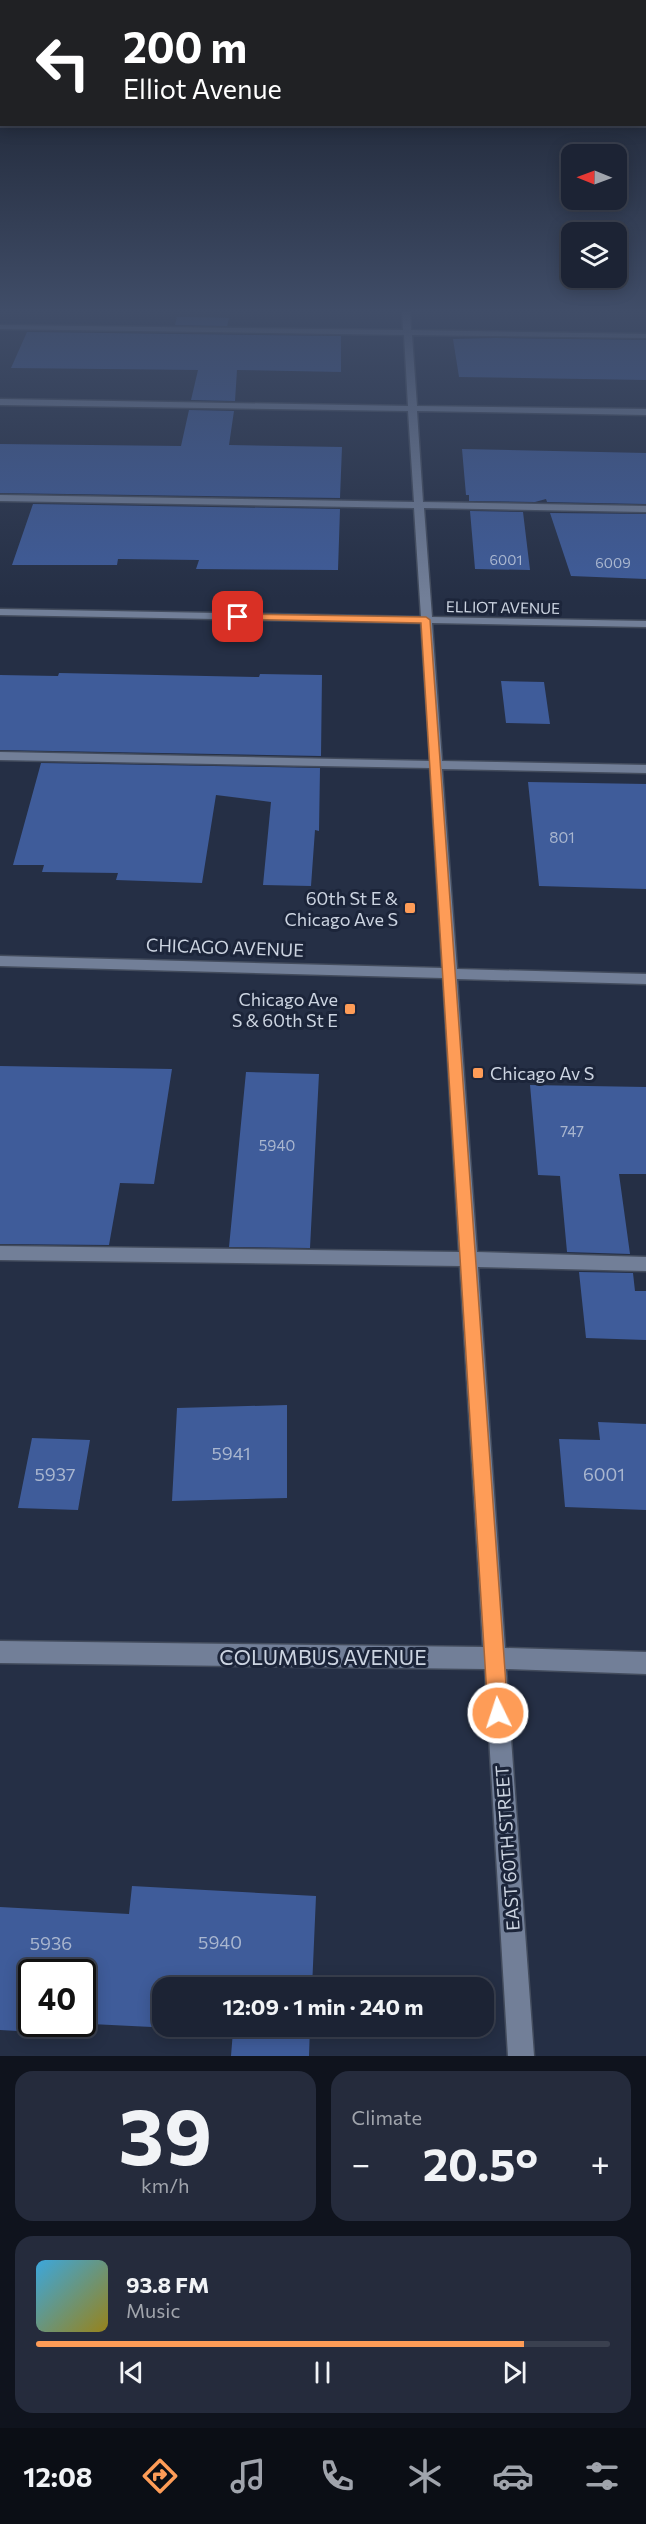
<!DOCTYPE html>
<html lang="en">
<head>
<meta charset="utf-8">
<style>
  :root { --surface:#1c2334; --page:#252b3c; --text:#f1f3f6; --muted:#a0a4ac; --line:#3a404f; --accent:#fe9c57 }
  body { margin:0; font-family:Commissioner,sans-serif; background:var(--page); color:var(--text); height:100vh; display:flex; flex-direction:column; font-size:22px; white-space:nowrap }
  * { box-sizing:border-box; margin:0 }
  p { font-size:20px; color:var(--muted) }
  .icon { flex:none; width:33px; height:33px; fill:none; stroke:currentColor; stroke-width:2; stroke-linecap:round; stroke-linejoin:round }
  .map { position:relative; height:2056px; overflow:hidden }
  .drawer { display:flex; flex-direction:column; gap:15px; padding:15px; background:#0f131d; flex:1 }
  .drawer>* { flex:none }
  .hud { position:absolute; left:0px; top:0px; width:646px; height:126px; box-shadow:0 3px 15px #0003,0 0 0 2px var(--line); background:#202124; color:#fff; overflow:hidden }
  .needle { width:39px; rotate:271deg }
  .fabs { position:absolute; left:561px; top:144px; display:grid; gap:12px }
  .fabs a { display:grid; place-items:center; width:66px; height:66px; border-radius:12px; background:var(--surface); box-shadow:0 3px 15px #0003,0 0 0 2px var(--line); font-size:30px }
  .speed { position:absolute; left:18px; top:1959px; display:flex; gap:12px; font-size:30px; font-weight:700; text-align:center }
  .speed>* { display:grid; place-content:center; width:78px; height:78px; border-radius:50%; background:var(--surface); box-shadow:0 3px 15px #0003,0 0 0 2px var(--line); line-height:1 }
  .speed .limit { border:3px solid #111; border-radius:9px; background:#fff; color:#111 }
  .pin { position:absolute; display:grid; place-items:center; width:51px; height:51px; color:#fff; margin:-26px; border-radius:12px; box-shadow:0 3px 9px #0006 }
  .me { position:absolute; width:66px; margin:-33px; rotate:356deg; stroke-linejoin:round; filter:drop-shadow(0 0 4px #0008) }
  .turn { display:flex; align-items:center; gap:21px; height:126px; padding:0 24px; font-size:27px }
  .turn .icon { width:78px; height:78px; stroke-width:2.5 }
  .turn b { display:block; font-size:42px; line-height:51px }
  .big { font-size:45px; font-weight:700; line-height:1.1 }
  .drawer .widget { flex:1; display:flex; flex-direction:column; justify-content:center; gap:9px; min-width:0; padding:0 21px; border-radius:18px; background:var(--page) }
  .drawer .dial { align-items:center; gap:0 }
  .dial b { font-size:78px; line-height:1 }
  .song { display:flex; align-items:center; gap:18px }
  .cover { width:72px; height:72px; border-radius:9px; background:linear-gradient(135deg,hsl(200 70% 55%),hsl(50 70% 35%)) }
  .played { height:6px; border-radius:3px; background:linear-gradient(90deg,var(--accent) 85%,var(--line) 85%) }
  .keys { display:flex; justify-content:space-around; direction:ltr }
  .heat { display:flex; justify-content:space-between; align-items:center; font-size:33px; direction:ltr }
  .drawer .tiles { flex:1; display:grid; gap:15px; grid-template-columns:1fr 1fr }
  .widget:last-child { grid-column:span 2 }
  .trip { position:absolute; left:152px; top:1977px; width:342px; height:60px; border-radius:18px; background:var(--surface); box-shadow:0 3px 15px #0003,0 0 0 2px var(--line); font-weight:700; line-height:60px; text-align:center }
  .dock { display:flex; height:96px; justify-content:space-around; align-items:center; background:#0b0e15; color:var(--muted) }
  .dock .icon { width:42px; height:42px }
  .dock .on { color:var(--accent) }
  .dock b { font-size:27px; color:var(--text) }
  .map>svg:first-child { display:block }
  .building { fill:#3f5c9a; fill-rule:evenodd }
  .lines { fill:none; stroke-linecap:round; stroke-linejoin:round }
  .minor-casing { stroke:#434c5d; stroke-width:3 }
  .minor { fill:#727f98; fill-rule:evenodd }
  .route { fill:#fe9c57; stroke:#a56539; stroke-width:1.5 }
  .poi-dot { fill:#fe9c57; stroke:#1c253a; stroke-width:2 }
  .labels { text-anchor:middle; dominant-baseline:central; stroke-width:6; stroke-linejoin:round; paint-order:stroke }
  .far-number-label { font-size:14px; fill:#a9b6cf }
  .far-street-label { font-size:15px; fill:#ccd4e1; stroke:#1c253a }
  .number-label { font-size:15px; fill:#a9b6cf }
  .poi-label { font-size:18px; fill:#ccd4e1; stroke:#1c253a; text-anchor:end }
  .street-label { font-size:18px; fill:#ccd4e1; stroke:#1c253a }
  .near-number-label { font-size:18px; fill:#a9b6cf }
  .near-street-label { font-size:21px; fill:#ccd4e1; stroke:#1c253a }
</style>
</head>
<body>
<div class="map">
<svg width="646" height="2056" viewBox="0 0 646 2056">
  <rect width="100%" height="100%" fill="#252f45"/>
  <path class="building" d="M177,317L229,318L227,326L175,325Z
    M27,332L341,336V372L237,370L235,401L191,400L198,370L11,368Z
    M495,338L646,340V380L459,377L453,339Z
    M189,410L234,411L229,445L342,447L340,498L0,493V444L181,446Z
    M462,449L646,453V504L547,502L546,499L535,502L469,501V495H466Z
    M33,504L340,509L338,570L196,569L199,560L118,559L117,565H12Z
    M470,511L523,512L530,570L475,569Z
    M550,513L646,514V579L571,576Z
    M59,673L259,677L260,674L322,675L321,756L0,750V675L58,676Z
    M501,681L544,682L550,724L506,723Z
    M41,763L320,768L319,831L315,830L311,886L263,885L271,802L216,795L202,883L116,880L118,873L42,872L44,865H13Z
    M528,782L646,784V889L539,886Z
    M0,1066L172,1069L154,1184L120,1183L109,1245L0,1244Z
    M246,1072L319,1074L310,1248L229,1247Z
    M530,1085L646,1087V1174H619L630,1254L567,1252L560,1176L538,1175Z
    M579,1272L633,1273L635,1291H646V1340L586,1338Z
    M287,1405V1498L172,1501L177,1408Z
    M598,1422L646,1424V1510L565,1507L559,1439L600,1440Z
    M32,1438L90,1440L78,1510L18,1508Z
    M132,1886L316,1896L312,1988H162V2026H310L309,2056H231L233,2031L91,2024L90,2035L0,2030V1907L129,1914ZM32,1972H82V2024H32Z"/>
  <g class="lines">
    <g class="minor-casing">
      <path id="minor" d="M402,310H410L411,330L646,334V338L412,335L417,406L646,409V415L417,411L423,502L646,506V512L424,508L432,617L646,621V627L432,623L442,761L646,765V773L442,769L457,969L646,974V984L457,979L477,1252L646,1257V1271L478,1267L505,1648L646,1652V1674L506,1669L534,2056H508L485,1669L0,1663V1641L483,1647L460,1266L0,1260V1246L459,1252L443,978L0,966V956L442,968L430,768L0,760V752L430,761L421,623L0,615V609L421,617L414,508L0,501V495L414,502L408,411L0,405V399L408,406L404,335L0,329V325L403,330Z"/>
    </g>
    <use href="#minor" class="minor"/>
  </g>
  <linearGradient id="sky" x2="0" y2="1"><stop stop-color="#141a26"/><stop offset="0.52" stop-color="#404d68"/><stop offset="1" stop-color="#404d68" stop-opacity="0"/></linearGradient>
  <rect width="646" height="598" fill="url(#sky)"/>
  <path class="route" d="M238,614L426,617L430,620L508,1713L505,1720L498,1723L491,1720L488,1713L421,623L234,619L233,617Z"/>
  <g class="poi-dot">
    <rect x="404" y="902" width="12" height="12" rx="3"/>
    <rect x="344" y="1003" width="12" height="12" rx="3"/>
    <rect x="472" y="1067" width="12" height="12" rx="3"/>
  </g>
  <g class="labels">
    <g class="far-number-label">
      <text x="506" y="559">6001</text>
      <text x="613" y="562">6009</text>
    </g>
    <g class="far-street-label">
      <text transform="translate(503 607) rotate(1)">ELLIOT AVENUE</text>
    </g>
    <g class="number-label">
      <text x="562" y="837">801</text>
      <text x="572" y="1131">747</text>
      <text x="277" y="1145">5940</text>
    </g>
    <g class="poi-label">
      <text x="398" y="898">60th St E &amp;<tspan x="398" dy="21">Chicago Ave S</tspan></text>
      <text x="338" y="999">Chicago Ave<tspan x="338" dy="21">S &amp; 60th St E</tspan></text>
      <text x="490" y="1073" text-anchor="start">Chicago Av S</text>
    </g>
    <g class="street-label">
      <text transform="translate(225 947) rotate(2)">CHICAGO AVENUE</text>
      <text transform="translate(507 1848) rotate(-94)">EAST 60TH STREET</text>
    </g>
    <g class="near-number-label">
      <text x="231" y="1453">5941</text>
      <text x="55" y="1474">5937</text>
      <text x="604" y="1474">6001</text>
      <text x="220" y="1942">5940</text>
      <text x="51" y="1943">5936</text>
    </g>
    <g class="near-street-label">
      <text x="323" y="1656">COLUMBUS AVENUE</text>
    </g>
  </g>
</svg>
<div class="fabs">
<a><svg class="needle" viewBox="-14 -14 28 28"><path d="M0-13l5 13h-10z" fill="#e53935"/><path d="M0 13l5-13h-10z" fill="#a0a4ac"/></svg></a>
<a><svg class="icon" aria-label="layers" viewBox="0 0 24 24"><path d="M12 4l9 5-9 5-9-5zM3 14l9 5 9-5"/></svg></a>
</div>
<div class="speed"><div class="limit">40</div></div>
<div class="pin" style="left:238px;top:617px;background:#d93025"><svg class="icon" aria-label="arrive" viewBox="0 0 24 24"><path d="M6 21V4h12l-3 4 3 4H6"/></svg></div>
<svg class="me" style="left:498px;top:1713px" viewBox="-20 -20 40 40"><circle r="17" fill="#fe9c57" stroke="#fff" stroke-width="3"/><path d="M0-11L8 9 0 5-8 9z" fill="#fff"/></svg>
<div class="trip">12:09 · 1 min · 240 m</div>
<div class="hud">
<div class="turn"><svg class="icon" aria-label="left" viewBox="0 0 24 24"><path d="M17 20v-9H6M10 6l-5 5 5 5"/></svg><div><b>200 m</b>Elliot Avenue</div></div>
</div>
</div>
<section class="drawer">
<div class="tiles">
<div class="widget dial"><b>39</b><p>km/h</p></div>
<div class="widget"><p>Climate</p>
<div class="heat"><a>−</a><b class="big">20.5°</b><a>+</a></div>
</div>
<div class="widget">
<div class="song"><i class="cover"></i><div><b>93.8 FM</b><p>Music</p></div></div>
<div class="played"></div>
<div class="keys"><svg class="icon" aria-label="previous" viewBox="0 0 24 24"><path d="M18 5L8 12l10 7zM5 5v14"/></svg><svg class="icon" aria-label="pause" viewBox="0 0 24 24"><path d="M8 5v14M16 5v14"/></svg><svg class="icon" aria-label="next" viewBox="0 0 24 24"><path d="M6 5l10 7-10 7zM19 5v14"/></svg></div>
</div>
</div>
</section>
<nav class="dock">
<b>12:08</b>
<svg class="icon on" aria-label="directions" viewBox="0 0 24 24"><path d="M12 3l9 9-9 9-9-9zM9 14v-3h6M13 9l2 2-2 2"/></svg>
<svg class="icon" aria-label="music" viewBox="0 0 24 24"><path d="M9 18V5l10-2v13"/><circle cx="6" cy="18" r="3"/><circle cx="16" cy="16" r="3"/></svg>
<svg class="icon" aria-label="phone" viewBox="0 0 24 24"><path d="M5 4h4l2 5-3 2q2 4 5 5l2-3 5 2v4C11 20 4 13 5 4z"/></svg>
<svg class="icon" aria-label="climate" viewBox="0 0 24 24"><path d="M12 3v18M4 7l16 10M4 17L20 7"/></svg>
<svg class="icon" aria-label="car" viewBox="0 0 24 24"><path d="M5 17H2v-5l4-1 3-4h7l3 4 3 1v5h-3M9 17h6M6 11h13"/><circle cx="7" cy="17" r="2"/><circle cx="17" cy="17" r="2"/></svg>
<svg class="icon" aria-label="filters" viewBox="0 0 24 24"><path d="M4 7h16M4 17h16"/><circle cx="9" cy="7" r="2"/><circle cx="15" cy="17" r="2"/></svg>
</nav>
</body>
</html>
